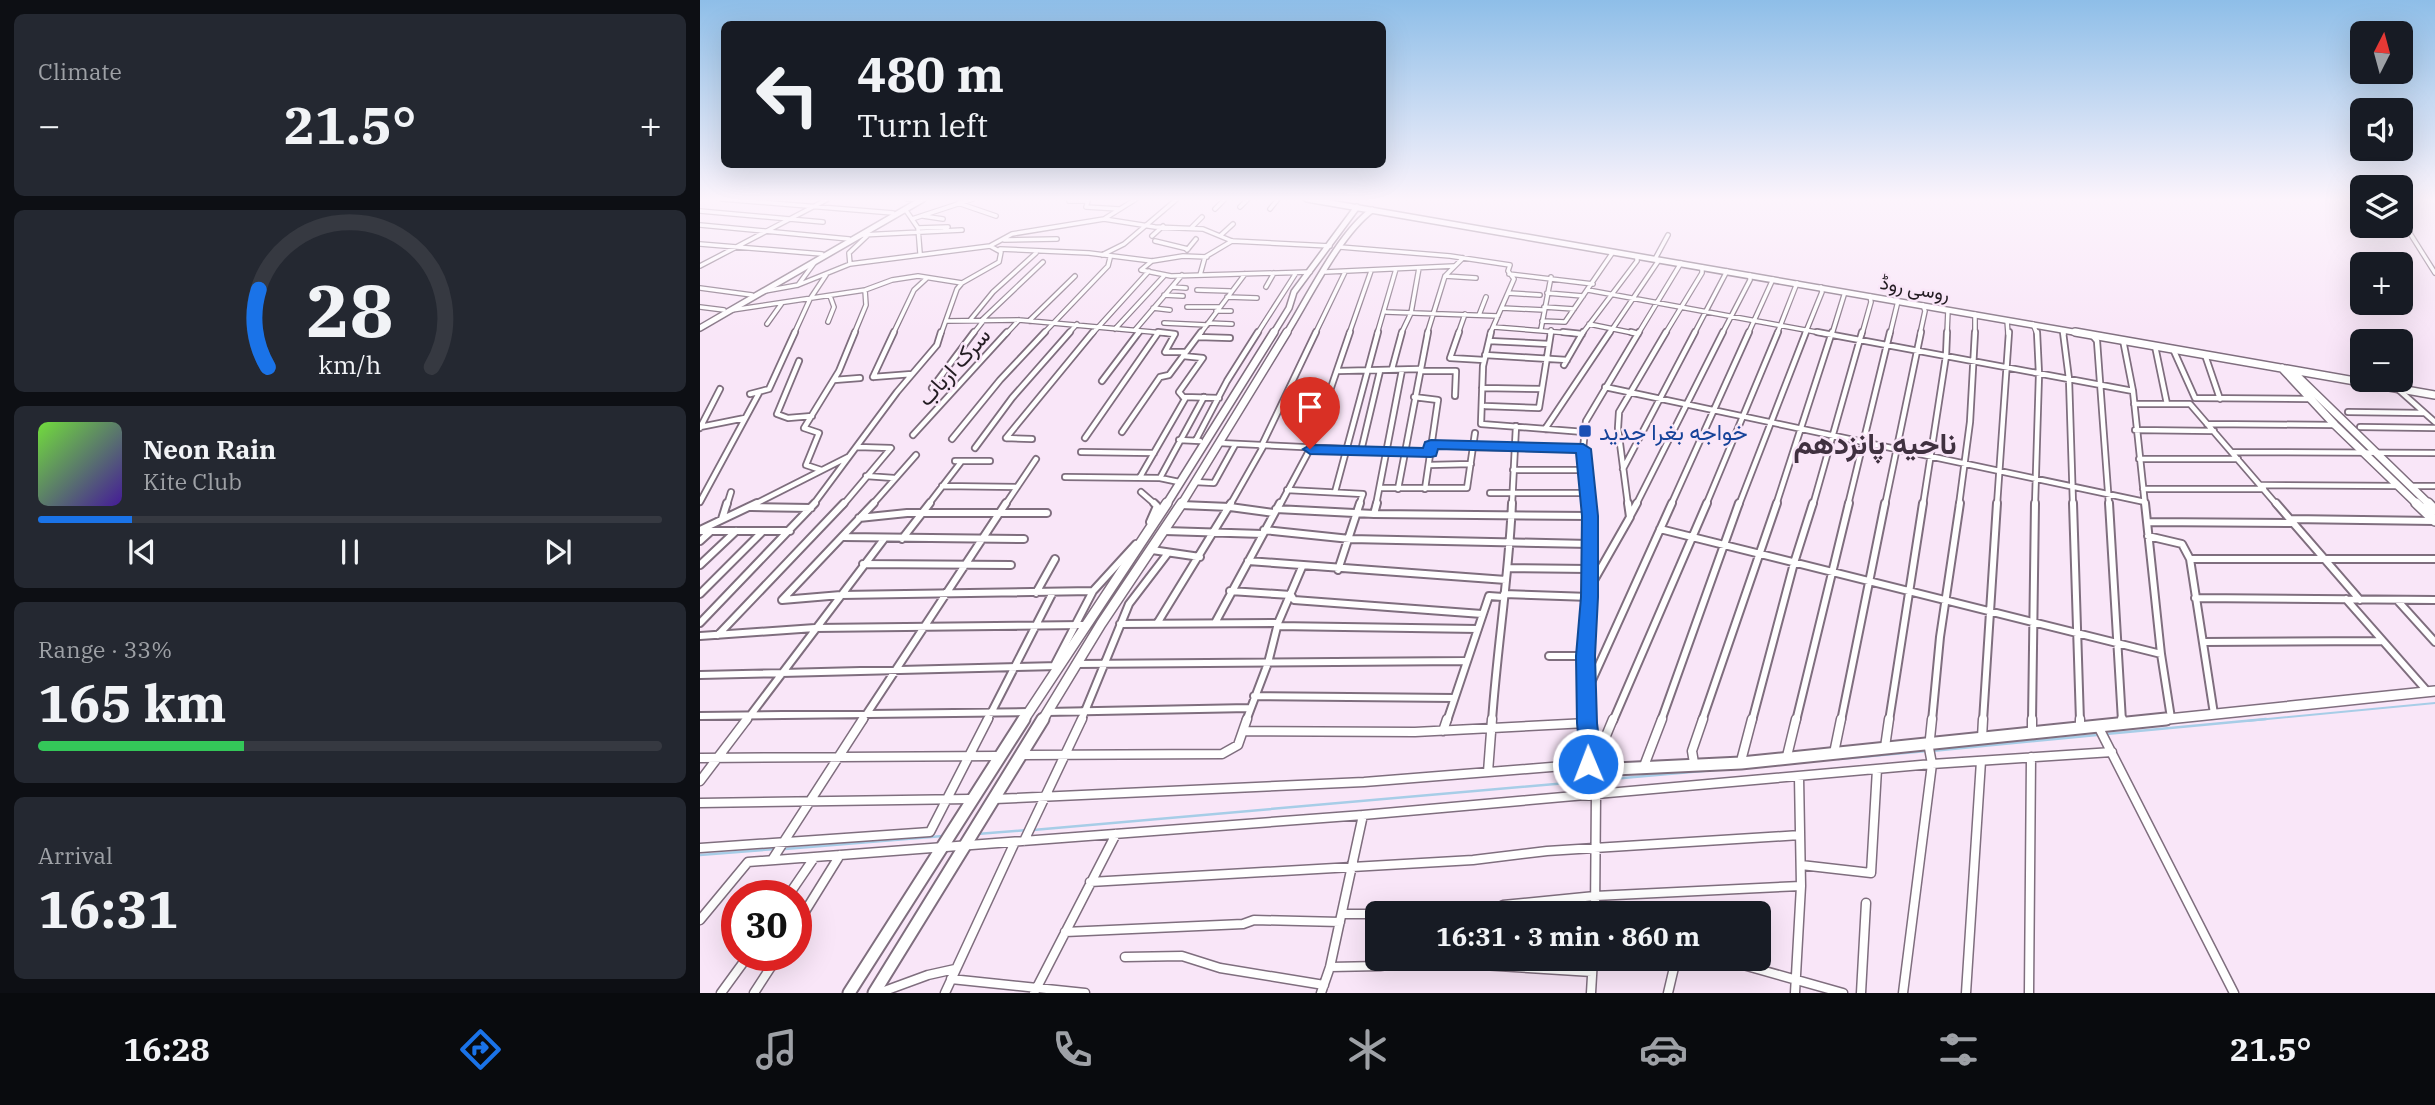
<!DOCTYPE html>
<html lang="en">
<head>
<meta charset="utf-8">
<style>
  :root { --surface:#171b24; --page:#242831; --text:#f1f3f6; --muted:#9ea1a6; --line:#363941; --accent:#1a73e8 }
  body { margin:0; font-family:"IBM Plex Serif",Vazirmatn,serif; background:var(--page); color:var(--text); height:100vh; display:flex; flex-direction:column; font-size:26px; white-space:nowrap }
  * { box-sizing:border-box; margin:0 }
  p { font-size:23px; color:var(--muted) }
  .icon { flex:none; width:38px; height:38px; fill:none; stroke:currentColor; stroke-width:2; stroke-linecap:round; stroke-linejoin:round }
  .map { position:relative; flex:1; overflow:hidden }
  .side { display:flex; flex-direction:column; gap:14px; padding:14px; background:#0d0f14; width:700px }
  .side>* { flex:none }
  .top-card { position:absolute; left:21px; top:21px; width:665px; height:147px; border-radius:10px; box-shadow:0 7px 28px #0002; background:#171b24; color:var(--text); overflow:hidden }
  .needle { width:46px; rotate:6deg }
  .buttons { position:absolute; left:1650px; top:21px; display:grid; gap:14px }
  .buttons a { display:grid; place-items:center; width:63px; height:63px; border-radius:10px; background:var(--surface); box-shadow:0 7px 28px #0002; font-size:35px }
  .speed { position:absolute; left:21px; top:880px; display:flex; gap:14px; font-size:35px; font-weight:700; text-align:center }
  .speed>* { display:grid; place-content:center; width:91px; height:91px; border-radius:50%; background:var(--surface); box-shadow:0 7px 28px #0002; line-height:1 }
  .speed .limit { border:10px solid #d22; background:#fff; color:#111 }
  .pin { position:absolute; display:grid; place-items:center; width:60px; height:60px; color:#fff; margin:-72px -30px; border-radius:50% 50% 50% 0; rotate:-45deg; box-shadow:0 0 7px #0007 }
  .pin .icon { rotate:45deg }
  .me { position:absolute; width:77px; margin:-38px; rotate:359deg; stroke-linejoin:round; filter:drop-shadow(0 0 5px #0008) }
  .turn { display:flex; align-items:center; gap:24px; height:147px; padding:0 21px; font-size:32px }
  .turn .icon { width:91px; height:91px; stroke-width:2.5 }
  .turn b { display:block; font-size:49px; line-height:60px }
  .big { font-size:52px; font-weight:700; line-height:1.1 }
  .side .card { flex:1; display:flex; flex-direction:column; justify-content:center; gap:10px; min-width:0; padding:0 24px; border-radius:10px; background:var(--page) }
  .side .dial { align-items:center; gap:0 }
  .dial svg { height:182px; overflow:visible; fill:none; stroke:var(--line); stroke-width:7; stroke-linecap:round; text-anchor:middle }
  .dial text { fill:var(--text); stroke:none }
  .song { display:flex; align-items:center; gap:21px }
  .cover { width:84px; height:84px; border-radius:10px; background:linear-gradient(135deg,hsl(100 70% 55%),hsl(260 70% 35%)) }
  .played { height:7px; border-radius:4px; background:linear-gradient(90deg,var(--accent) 15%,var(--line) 15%) }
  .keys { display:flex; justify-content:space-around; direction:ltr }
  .heat { display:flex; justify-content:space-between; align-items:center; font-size:38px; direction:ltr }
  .charge { height:10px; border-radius:5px; background:linear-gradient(90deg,#34c759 33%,var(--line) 0) }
  .trip { position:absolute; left:665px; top:901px; width:406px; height:70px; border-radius:10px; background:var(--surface); box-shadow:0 7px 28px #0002; font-weight:700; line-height:70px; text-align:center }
  .tabs { display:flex; height:112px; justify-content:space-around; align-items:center; background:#090b0e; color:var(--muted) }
  .tabs .icon { width:49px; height:49px }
  .tabs .active { color:var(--accent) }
  .tabs b { font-size:32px; color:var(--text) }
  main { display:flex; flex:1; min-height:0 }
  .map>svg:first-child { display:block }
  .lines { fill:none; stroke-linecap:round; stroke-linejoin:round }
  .stream-far1 { stroke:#a7cde7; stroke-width:2 }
  .stream { stroke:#a7cde7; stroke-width:2.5 }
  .street-far3-casing { stroke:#7f6e7e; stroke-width:6 }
  .street-far2-casing { stroke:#7f6e7e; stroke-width:8 }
  .street-far1-casing { stroke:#7f6e7e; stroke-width:10 }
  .street-casing { stroke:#7f6e7e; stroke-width:11 }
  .secondary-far3-casing { stroke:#7f6e7e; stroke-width:8 }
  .secondary-far2-casing { stroke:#7f6e7e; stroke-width:10 }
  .secondary-far1-casing { stroke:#7f6e7e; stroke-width:12 }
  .secondary-casing { stroke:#7f6e7e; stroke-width:15 }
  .street-far3 { stroke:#fff; stroke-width:3.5 }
  .street-far2 { stroke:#fff; stroke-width:4.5 }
  .street-far1 { stroke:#fff; stroke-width:6 }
  .street { stroke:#fff; stroke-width:8 }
  .secondary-far3 { stroke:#fff; stroke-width:5 }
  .secondary-far2 { stroke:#fff; stroke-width:7 }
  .secondary-far1 { stroke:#fff; stroke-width:9 }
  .secondary { stroke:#fff; stroke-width:11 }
  .route { fill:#1a73e8; stroke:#114b97; stroke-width:2 }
  .transit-dot { fill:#1a4fb4; stroke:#f9e6f8; stroke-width:2.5 }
  .labels { text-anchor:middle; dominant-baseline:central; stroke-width:5; stroke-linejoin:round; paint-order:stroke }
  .far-street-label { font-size:19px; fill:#231c22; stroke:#f9e6f8 }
  .street-label { font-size:23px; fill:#231c22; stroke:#f9e6f8 }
  .transit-label { font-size:23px; fill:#164399; stroke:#f9e6f8; text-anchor:start }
  .district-label { font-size:30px; font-weight:bold; fill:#403140; stroke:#f9e6f8 }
</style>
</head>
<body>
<main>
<section class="side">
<div class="card"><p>Climate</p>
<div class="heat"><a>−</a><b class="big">21.5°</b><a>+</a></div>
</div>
<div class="card dial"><svg viewBox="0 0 100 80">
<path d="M14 69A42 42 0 1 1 86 69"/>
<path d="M14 69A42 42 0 0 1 10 35" stroke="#1a73e8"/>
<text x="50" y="56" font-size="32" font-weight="700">28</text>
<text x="50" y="72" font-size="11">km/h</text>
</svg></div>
<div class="card">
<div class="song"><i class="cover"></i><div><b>Neon Rain</b><p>Kite Club</p></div></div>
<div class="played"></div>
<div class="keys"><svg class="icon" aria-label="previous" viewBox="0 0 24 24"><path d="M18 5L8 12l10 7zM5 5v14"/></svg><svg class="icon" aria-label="pause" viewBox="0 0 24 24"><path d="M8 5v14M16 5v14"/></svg><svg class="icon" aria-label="next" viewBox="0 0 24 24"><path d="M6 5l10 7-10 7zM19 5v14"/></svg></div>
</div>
<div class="card"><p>Range · 33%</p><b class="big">165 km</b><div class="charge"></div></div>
<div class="card"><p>Arrival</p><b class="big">16:31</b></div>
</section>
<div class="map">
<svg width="1735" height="993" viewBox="0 0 1735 993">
  <rect width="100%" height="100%" fill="#f9e6f8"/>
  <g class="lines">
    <path class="stream-far1" d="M1547,721L1735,703"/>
    <path class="stream" d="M1406,734L1566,719
      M1232,751L1397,735
      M1138,759L1227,751
      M333,830L1014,770
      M277,834L327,830
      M85,849L243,836
      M0,855L76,849"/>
    <g class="street-far3-casing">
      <path id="street-far3" d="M22,199L193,213
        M207,199H216
        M369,201H388L386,207L419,209
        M258,203L296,216
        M540,207L548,199
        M205,209L218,228L220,253
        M515,209L525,199
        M570,209L578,199
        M0,211L123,222
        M223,216L243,219
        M212,219L273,199
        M404,219L436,199
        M1701,219L1735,273
        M0,225L149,239
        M492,227L502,217
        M218,228L248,227L245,229
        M161,235L262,230
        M521,235L533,224
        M452,236L463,226
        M304,240L357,239
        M455,241L488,249
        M0,244L122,254
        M640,247L750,256L810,265L808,271L814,279L790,334
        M300,249L389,253L452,261L483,256L507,257
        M487,250L496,239
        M402,255L424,244L477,199
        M955,259L968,235
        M452,261L441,270L471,276L610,272
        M150,264L149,253L168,235
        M0,266L128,199
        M625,272L754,266
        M809,274L893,284
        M500,275L505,257L532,241
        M745,276L776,278
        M98,285L115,262
        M472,287L486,288
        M566,287L574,273
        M0,288L52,295
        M497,290L530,291
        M888,290L1127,334
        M65,291L98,285L150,264L290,246
        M808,293L840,295
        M847,293L883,296
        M464,295L483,296
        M527,297L557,298
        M0,307L24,310
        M487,307H519
        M844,307L874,309
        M453,308L470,310
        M802,308L844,310
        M32,310L165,290L192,280L218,276L262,283
        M516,311H531
        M686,312L798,316
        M779,315L786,297
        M271,319L293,292L336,253
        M282,320L343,262
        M1307,320L1308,334
        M246,321L319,320L475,334
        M329,321L375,276
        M842,321L865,322L913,252
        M128,322L134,307L130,296
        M464,323L507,325
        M508,323L532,324
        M67,324L82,303
        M889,324L938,334
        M1333,324L1337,334
        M794,327L882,334
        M415,329L464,276
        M841,329L851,277
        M435,330L482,275
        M1363,330L1364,334
        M94,334L110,299L126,275
        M154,334L166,305L165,290
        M193,334L214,290L227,278
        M241,334L257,289L262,283L299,262L301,252L290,246L312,234L404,219L455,227L503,229L532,241L630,246
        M273,334L284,320
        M306,334L319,320
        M343,334L408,266L410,258
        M368,334L377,324
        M392,334L449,271
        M438,334L440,331
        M500,334L545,274
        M557,334L596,273
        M615,334L645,272
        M649,334L671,271
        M677,334L696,269
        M701,334L711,313L719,268
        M727,334L745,276L763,258
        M758,334L765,314
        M850,334L851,330
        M882,334L937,261V256
        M909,334L959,260
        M938,334L981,263
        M965,334L1002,273V267
        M994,334L1027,271
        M1022,334L1050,280V275
        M1048,334L1073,279
        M1077,334L1097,283
        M1105,334L1122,292L1121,287
        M1132,334L1145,292
        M1162,334L1171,302L1170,296
        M1190,334L1198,301
        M1220,334L1225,311L1223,305
        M1247,334L1248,310
        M1275,334V314"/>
    </g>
    <g class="street-far2-casing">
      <path id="street-far2" d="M458,332L475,334L465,352H486
        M759,332L750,358L784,360
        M791,332L783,366L781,424L884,432
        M863,332L882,334
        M931,332L938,334
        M1117,332L1433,391
        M1363,332L1369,379L1373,505
        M1392,335L1397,341L1409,505
        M498,337L530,338
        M1423,340L1433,391L1445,505
        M789,341L849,344
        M1455,346L1467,404
        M1473,349L1495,398L1609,399
        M785,355L867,360
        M1505,355L1520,399
        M99,361L77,414L88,418L112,416
        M864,365L883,332
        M692,369L702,332
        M638,371L719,369
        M720,371H756L755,396
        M173,377L194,332
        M173,377L212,374
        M134,380L160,378
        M402,381L439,332
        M905,387L1445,502
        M232,388L274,332
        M782,388L842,389
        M1699,390L1735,422
        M50,394L69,389L95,332
        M483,397L519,398
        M714,397L738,400L725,489
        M1434,404H1490L1577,505
        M785,406L839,408L851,332
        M1648,412L1724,413
        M1507,424L1635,425
        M0,427L45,418
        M1660,427L1735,428
        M0,428L20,389
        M845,429L910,332
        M1435,430L1514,431
        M422,432L460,377L469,375L501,332
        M213,435L307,332
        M306,438L393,332
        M306,438L332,439
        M385,438L458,333
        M252,439L300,380L345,332
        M479,440L500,441
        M496,440L527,381L558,332
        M519,443L731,453
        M731,445H774
        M561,447L616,332
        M773,447L883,449
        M275,448L312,398L370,332
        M661,451L680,371
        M381,452L454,453
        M1532,452L1735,453
        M1439,459H1538
        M255,461H290
        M729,465L771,464
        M923,469L995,332
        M121,470L106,465L119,433L104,428L139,371L155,332
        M813,470H886
        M166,476L194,478
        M365,477L460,478L479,482
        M440,477L485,399L479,392L503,358L483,356
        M460,478L504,397
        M495,482L514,483L535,445
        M1561,485L1699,486
        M242,486L317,487
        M1710,486H1735
        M681,488H767L775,433
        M698,489L728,332
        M1443,489H1564
        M587,490L663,494L659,505
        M441,492L456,505
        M635,492L678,332
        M790,493H888
        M0,502L59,393
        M27,505L31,492
        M53,505L148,457
        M113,505L197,392L237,345L241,332
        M143,505L191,448L157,447
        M172,505L216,455
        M228,505L261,462
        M305,505L336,459
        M530,505L563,447
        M580,505L610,449L650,332
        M676,505L702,370
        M812,505L816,426
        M889,505L883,449L886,421L939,332
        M928,505L918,428L919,412L966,332
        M936,505L1023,332
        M971,505L1049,332
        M1006,505L1078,332
        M1039,505L1106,332
        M1076,505L1132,332
        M1113,505L1162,332
        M1148,505L1190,332
        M1185,505L1221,332
        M1223,505L1246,356L1247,332
        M1259,505L1270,422L1275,332
        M1297,505L1309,332
        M1335,505L1339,374L1337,332"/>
    </g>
    <g class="street-far1-casing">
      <path id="street-far1" d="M174,503L82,600L141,595L393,591
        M1373,503L1380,721
        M1409,503L1422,721
        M1445,503L1461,654L1471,718
        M1576,503L1660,600
        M481,505L530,507L574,513
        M52,507L111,508
        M576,509L674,514L890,516
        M674,514L677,503
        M930,516L937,503
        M159,518L207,513H347
        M22,519L27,503
        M1590,519L1734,521
        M450,522L457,506L454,503
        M1447,522L1593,523
        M960,529L1461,654
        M0,530L57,503
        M564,530L650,539L890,544
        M0,531H90
        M465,531L563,534
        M1448,536L1482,544L1490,559L1514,714
        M144,537L324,539
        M202,539L230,503
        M0,541L11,531
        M452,550L500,557
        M1490,559H1735
        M548,561L806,580
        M163,564L311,565
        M0,565L36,531
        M809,568L889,569
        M638,570L660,503
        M889,589L930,517L928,503
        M530,591L591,595L594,600L782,614
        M336,593L355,559
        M0,594L62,532
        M804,594L890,597
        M1495,598L1735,600
        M1646,599L1727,691
        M1698,601L1735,642
        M458,622L531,503
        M0,623L115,503
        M515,623L580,503
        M420,624L578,623
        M577,626L778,629
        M18,635L144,503
        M0,636L115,628L384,625
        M1503,642L1682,641
        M849,656H885
        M376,664L765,661
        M354,666L393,591L436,544
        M0,675L359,666
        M889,687L972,503
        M554,696L754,698
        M347,712L549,708
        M0,716L329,712
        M46,721L184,539
        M162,721L306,503
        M287,721L352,594
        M381,721L429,604L468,553
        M546,721L568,663L578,623L602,567
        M747,721L789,596L803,597
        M792,721C797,648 809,576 812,503
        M887,721L885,656L890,597L889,503
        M913,721L1007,503
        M961,721L1039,503
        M1002,721L1077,503
        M1052,721L1094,563L1113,503
        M1096,721L1149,503
        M1141,721L1185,503
        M1189,721L1223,503
        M1232,721L1240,637L1260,503
        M1283,721L1297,503
        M1332,721L1335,503"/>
    </g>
    <g class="street-casing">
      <path id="street" d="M1380,719V727
        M1422,719V722
        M1399,728L1534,993
        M543,731L715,732L887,723
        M743,731L747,719
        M1332,733V719
        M1282,738L1283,719
        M1185,747L1189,719
        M1134,753L1141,719
        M323,755L522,754L538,745L547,719
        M891,755L903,743L913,719
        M1087,756L1096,719
        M0,758L298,756
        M1041,761L1052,719
        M994,763L992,751L1003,719
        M944,766L962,719
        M788,772L792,719
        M0,781L47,719
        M295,799L664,782L888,764L891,755L887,719
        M0,803L270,799
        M324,841L382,719
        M0,848L230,832L288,719
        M72,860L163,719
        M1101,865L1171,873L1177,769
        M390,882L773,860L847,851L1100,835
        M88,896L114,858
        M642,914H677
        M799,914L803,905L895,896L1101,886
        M895,914L896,794
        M0,920L48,862L663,815L1232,764L1412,752
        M96,926L140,855
        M365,932L543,924L554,920L640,922
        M425,957L482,956L520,968L624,985
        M1022,959L1143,993
        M630,967L680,966L718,961L892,972
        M251,979L385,993
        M21,993L48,956
        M54,993L78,956
        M179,993L228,975L255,969
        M245,993L315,842
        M334,993L416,834
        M621,993L630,967L663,815
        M891,993L893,959
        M968,993L976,959
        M1095,993L1101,886L1099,777
        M1161,993L1166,903
        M1203,993L1232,764L1229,748L1232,719
        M1266,993L1281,761
        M1329,993L1331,757"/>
    </g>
    <g class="secondary-far3-casing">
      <path id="secondary-far3" d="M607,199L1385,334
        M0,328L223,199
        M573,334L589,308L594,292L657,207
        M586,334C608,299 639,234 672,210"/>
    </g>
    <g class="secondary-far2-casing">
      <path id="secondary-far2" d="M1375,332L1735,395
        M1582,368L1635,425L1718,505
        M1592,371L1730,505
        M466,505L574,332
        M481,505L587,332"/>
    </g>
    <g class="secondary-far1-casing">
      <path id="secondary-far1" d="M1716,503L1735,521
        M1728,503L1735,510
        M323,721L467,503
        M342,721L401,624L482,503
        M1449,721L1735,691"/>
    </g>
    <g class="secondary-casing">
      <path id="secondary" d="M888,764L915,769L1041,763L1466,719
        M149,993L324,719
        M174,993L343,719"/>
    </g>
    <use href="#street-far3" class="street-far3"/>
    <use href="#street-far2" class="street-far2"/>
    <use href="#street-far1" class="street-far1"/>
    <use href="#street" class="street"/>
    <use href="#secondary-far3" class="secondary-far3"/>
    <use href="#secondary-far2" class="secondary-far2"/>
    <use href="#secondary-far1" class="secondary-far1"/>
    <use href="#secondary" class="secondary"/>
  </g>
  <linearGradient id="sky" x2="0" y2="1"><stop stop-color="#8ebee8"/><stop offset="0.59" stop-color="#fcf4fc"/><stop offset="1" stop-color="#fcf4fc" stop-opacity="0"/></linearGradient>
  <rect width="1735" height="338" fill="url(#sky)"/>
  <path class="route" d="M731,440L883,444L891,449L898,516V597L895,656L897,723L901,755L896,771L888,773L881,771L878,764L880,755L877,723L876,656L881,597L882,516L876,453L738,449L736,456L731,457L610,454L603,449L610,445L723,448L725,442Z"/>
  <rect class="transit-dot" x="878" y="424" width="14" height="14" rx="3.5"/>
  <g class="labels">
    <g class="far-street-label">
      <text transform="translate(1215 288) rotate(10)">روسی روڈ</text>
    </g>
    <g class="street-label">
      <text transform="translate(253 366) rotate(-48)">سرک ارباب</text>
    </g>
    <g class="transit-label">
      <text x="899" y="431">خواجه بغرا جدید</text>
    </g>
    <g class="district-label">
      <text x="1175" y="442">ناحیه پانزدهم</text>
    </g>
  </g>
</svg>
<div class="buttons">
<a><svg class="needle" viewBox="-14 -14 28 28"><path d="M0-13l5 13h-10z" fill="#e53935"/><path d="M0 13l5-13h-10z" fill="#9ea1a6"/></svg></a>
<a><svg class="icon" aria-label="sound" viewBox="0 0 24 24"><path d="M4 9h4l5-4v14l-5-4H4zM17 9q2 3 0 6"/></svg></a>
<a><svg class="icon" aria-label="layers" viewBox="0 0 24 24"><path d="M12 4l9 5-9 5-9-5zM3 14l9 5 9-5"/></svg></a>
<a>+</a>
<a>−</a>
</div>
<div class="speed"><div class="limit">30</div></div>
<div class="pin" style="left:610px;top:449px;background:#d93025"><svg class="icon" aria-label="arrive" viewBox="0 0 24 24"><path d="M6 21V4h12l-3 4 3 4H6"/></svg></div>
<svg class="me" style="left:888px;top:764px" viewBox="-20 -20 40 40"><circle r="17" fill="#1a73e8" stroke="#fff" stroke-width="3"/><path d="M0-11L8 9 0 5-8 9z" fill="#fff"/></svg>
<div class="trip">16:31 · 3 min · 860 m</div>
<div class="top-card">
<div class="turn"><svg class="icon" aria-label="left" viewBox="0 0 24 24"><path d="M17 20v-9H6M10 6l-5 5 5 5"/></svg><div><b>480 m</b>Turn left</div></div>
</div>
</div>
</main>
<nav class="tabs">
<b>16:28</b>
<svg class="icon active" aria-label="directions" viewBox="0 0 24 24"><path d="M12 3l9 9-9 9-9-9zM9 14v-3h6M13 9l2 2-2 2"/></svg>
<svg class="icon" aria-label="music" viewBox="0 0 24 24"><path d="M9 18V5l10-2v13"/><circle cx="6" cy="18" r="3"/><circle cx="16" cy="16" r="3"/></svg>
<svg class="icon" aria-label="phone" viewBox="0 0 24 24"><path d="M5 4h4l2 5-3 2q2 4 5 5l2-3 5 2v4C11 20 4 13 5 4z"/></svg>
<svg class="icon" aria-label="climate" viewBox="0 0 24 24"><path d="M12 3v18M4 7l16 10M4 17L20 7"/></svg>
<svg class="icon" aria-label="car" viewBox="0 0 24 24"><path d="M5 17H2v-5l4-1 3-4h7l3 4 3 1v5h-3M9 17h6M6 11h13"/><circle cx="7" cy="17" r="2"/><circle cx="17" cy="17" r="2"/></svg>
<svg class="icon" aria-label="filters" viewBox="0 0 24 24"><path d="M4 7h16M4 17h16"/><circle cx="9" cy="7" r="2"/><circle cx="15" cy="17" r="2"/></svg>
<b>21.5°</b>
</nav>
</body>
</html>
